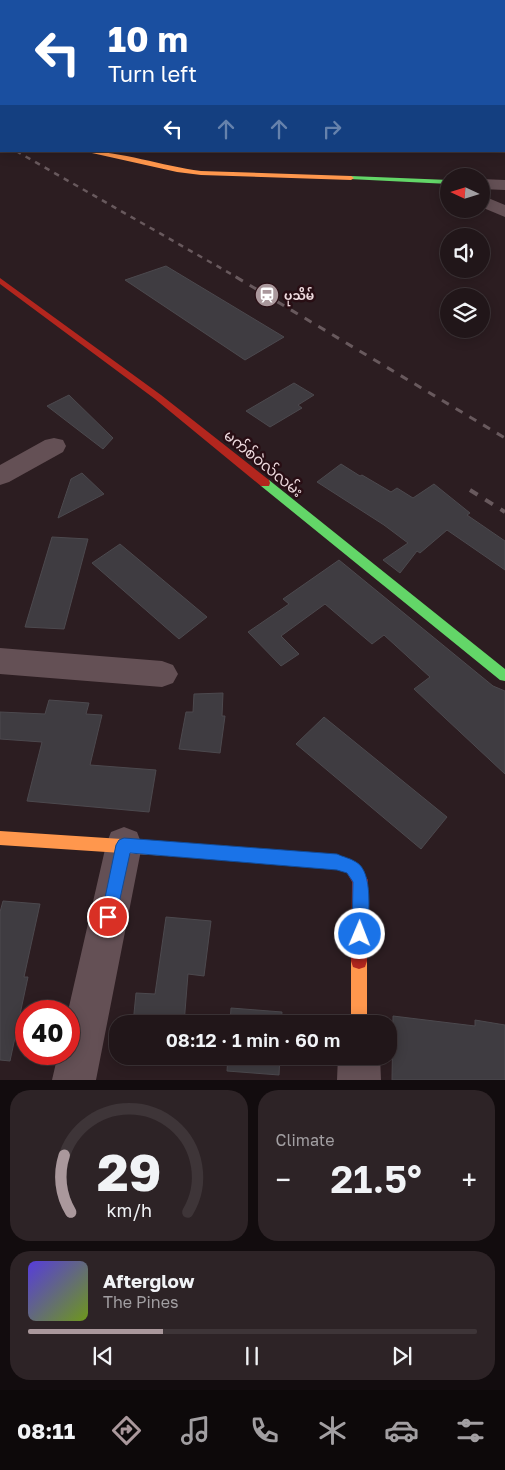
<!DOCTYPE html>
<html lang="en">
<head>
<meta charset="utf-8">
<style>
  :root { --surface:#211619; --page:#2d2326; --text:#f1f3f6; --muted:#a29fa2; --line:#3e3538; --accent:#aa989c }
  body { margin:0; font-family:"Golos Text","Noto Sans Myanmar",sans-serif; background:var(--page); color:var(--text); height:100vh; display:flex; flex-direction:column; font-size:19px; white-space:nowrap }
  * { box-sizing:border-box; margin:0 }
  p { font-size:16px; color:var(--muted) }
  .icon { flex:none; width:28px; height:28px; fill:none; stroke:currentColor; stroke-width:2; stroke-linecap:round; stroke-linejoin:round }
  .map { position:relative; height:1080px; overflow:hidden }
  .details { display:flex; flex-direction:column; gap:10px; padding:10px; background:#120c0e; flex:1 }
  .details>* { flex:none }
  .top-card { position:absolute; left:0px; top:0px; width:505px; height:152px; box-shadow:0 2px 12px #0003,0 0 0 1px var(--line); background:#1a4fa0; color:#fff; overflow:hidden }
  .needle { width:32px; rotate:274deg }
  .fabs { position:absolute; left:440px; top:168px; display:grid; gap:10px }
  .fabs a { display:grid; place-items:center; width:50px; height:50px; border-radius:50%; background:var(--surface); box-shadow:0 2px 12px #0003,0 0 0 1px var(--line); font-size:25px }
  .speed { position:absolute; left:15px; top:1000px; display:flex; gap:10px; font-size:25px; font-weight:700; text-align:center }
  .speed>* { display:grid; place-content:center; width:65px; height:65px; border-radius:50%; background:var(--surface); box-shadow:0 2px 12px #0003,0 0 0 1px var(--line); line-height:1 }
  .speed .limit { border:8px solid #d22; background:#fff; color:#111 }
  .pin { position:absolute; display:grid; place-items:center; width:42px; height:42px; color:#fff; margin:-21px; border:2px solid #fff; border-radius:50%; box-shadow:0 1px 5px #0007 }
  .me { position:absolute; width:55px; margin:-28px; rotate:1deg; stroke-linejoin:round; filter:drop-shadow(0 0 4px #0008) }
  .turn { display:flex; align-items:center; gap:18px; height:105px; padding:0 25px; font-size:22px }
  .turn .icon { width:65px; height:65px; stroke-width:2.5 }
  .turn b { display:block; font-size:35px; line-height:42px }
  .lanes { display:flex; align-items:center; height:48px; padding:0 25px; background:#0003; justify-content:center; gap:25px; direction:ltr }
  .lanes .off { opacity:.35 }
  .big { font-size:38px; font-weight:600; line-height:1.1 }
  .details .card { flex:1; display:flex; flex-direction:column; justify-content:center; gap:8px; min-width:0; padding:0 18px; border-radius:20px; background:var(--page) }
  .details .dial { align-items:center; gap:0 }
  .dial svg { height:130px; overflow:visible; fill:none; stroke:var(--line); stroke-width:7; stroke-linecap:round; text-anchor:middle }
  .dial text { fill:var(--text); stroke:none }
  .song { display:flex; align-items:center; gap:15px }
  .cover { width:60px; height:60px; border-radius:8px; background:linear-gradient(135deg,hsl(250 70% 55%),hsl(80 70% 35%)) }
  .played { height:5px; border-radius:2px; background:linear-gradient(90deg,var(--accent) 30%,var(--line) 30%) }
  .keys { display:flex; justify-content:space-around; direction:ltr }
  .heat { display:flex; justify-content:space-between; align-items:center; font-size:28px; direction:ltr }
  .details .tiles { flex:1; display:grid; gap:10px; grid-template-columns:1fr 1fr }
  .card:last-child { grid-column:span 2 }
  .trip { position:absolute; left:109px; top:1015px; width:288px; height:50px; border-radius:20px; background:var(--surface); box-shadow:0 2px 12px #0003,0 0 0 1px var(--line); font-weight:600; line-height:50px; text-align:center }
  .tabs { display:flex; height:80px; justify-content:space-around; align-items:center; background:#0d090a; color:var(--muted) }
  .tabs .icon { width:35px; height:35px }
  .tabs .selected { color:var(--accent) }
  .tabs b { font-size:22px; color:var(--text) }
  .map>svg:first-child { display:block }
  .building { fill:#3f3c41; stroke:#4c494e }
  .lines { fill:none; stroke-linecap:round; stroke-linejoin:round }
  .street { fill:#645055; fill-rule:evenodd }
  .fast { fill:#63d668; fill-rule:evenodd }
  .slow { fill:#ff974d; fill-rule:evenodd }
  .jam { fill:#b3261e; fill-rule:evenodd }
  .rail-far2 { stroke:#68595d; stroke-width:2.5; stroke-dasharray:5.5 5.5; stroke-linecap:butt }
  .rail-far1 { stroke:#68595d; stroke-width:3; stroke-dasharray:8 8; stroke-linecap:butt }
  .rail { stroke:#68595d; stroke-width:4; stroke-dasharray:9 9; stroke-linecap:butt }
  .route { fill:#1a73e8; stroke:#114b97 }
  .labels { text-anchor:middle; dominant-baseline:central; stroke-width:5; stroke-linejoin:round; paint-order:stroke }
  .far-poi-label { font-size:12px; font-weight:bold; fill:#eedade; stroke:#280e14; text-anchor:start }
  .street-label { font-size:15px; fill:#eedade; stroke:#280e14 }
</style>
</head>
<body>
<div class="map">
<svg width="505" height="1080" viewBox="0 0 505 1080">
  <rect width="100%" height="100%" fill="#2c1d21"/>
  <path class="building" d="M166,266L284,337L245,360L125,280Z
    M294,383L314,395L298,405L302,408L270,427L246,411Z
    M69,395L113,438L103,449L47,406Z
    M341,464L360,476L362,475L391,492L397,488L413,498L434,484L470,513L467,515L505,541V570L447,530L420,553L417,551L400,573L383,560L408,543L384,525L317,482Z
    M82,473L104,494L58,518L71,479Z
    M52,537L88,539L64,629L25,627Z
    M120,544L207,617L179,639L92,563Z
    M339,560L493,686L505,691V774L414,689L430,677L384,635L372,644L325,604L281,636L299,654L281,666L248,632L289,604L283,599Z
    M223,693L222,716H225L220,753L179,749L186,712H193L194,694Z
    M49,700L89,703L86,714L102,715L90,765L156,770L149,812L27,801L42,742L0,739V712L45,714Z
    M324,717L447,817L421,849L296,744Z
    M3,901L40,904L24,977H28L10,1061L0,1060V912Z
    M166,917L211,921L204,976L188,974L184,1024H133L136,993L155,994Z
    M231,1008L282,1012L281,1024H230Z
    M393,1016L475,1026V1020L505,1025V1080H392Z
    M228,1056H280L279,1075L227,1071Z"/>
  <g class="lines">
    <path class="street" d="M66,0H82L83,1H67Z
      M171,0H186L187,1H172Z
      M283,0H299L300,1H284Z
      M504,52H505V60H504Z
      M504,72H505V81H504Z
      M1,121V131L0,132V122Z
      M481,179L505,180V190L481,189Z
      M481,195L505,205V217L481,207Z
      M54,438L63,440L66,446L63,452L9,482L0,485V465L45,440Z
      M0,648L162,661L173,665L178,674L173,683L162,687L0,674Z
      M124,827L137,832L142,845L96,1080H52L58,1054H69L68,1011L106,845L111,832Z
      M338,1056H380L381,1080H337Z"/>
    <path class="fast" d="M351,176L449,180V184L349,179V177Z
      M265,479L269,480L505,669V681L500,680L261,486L260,483L261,480Z"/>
    <path class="slow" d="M83,151C121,151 162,166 201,171L351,176L354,178L351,180L201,175L177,172Z
      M0,831L228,846L233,848L235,853L233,858L228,860L0,845Z
      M359,953L365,955L367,961V1024H351V961L353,955Z"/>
    <path class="jam" d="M0,278L161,395L269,480L270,483L269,486H261L155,399L0,284Z
      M228,846L337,855L357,863L368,880L367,961L365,967L359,969L353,967L351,961L352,882L347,873L337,869L228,860L223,858L221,853L223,848Z"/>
    <path class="rail-far2" d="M16,151L238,278"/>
    <path class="rail-far1" d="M236,277L505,438"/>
    <path class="rail" d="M470,490L505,512"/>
  </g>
  <path class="route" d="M124,838L337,854C343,857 350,858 356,862C374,872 368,915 368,934L366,940L360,942L354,940L352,934L353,882L347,873L337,870L130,853L116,917L114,923L108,925L103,923L101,917L116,845L119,840Z"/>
  <defs>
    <g id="station-disc" transform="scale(1.25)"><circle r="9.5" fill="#aa989c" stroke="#280e14"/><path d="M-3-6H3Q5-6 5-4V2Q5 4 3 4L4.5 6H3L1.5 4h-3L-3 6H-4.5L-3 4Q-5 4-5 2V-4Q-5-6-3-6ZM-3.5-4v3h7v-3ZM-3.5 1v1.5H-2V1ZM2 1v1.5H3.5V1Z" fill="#fff"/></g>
  </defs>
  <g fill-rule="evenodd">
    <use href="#station-disc" x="267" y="295"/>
  </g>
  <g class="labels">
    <g class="far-poi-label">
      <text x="284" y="295">ပုသိမ်</text>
    </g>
    <g class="street-label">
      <text transform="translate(264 463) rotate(39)">မက်စ်ဝဲလ်လမ်း</text>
    </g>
  </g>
</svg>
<div class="fabs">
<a><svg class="needle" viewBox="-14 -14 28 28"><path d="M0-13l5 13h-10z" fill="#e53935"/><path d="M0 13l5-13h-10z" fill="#a29fa2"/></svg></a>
<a><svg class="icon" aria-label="sound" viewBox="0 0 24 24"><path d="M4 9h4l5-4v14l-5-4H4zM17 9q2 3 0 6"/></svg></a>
<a><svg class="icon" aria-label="layers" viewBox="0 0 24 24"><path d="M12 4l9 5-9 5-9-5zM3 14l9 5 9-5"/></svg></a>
</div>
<div class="speed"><div class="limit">40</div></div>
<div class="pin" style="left:108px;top:917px;background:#d93025"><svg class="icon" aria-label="arrive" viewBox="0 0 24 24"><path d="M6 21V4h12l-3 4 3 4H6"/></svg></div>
<svg class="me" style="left:360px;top:934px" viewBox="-20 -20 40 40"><circle r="17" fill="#1a73e8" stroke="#fff" stroke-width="3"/><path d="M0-11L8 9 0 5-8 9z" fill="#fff"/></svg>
<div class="trip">08:12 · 1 min · 60 m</div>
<div class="top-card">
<div class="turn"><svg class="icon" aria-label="left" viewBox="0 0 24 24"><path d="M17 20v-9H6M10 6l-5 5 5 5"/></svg><div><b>10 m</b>Turn left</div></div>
<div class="lanes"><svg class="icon" aria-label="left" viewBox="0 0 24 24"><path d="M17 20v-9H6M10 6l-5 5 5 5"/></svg><svg class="icon off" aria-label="ahead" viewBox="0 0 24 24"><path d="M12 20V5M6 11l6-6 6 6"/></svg><svg class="icon off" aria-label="ahead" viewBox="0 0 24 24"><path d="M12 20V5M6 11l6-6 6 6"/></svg><svg class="icon off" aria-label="right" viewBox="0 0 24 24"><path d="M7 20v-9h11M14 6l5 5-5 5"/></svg></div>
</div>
</div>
<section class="details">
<div class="tiles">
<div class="card dial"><svg viewBox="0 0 100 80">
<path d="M14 69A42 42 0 1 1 86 69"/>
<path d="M14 69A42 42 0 0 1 10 34" stroke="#aa989c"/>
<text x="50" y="56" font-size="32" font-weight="700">29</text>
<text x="50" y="72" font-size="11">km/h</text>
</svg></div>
<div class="card"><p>Climate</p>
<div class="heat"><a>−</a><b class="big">21.5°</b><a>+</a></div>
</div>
<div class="card">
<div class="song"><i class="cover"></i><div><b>Afterglow</b><p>The Pines</p></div></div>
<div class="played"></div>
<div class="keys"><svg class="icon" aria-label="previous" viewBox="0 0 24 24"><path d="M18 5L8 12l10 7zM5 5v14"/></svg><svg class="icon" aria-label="pause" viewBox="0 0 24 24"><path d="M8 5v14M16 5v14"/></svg><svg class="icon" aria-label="next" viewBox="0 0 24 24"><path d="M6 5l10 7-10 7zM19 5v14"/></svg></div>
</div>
</div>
</section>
<nav class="tabs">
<b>08:11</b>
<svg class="icon selected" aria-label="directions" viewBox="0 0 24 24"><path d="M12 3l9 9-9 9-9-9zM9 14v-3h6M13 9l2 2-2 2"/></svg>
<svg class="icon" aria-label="music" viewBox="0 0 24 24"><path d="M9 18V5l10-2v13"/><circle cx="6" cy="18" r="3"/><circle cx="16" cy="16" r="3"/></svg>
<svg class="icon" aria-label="phone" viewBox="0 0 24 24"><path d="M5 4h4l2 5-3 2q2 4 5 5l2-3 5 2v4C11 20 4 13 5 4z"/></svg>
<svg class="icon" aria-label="climate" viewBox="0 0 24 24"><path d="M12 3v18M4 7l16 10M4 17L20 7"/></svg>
<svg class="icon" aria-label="car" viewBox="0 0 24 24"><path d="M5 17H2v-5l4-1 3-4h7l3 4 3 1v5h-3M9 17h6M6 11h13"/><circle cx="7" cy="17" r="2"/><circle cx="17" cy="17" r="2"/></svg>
<svg class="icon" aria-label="filters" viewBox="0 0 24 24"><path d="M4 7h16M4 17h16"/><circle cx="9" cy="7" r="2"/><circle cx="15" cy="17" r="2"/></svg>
</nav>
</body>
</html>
